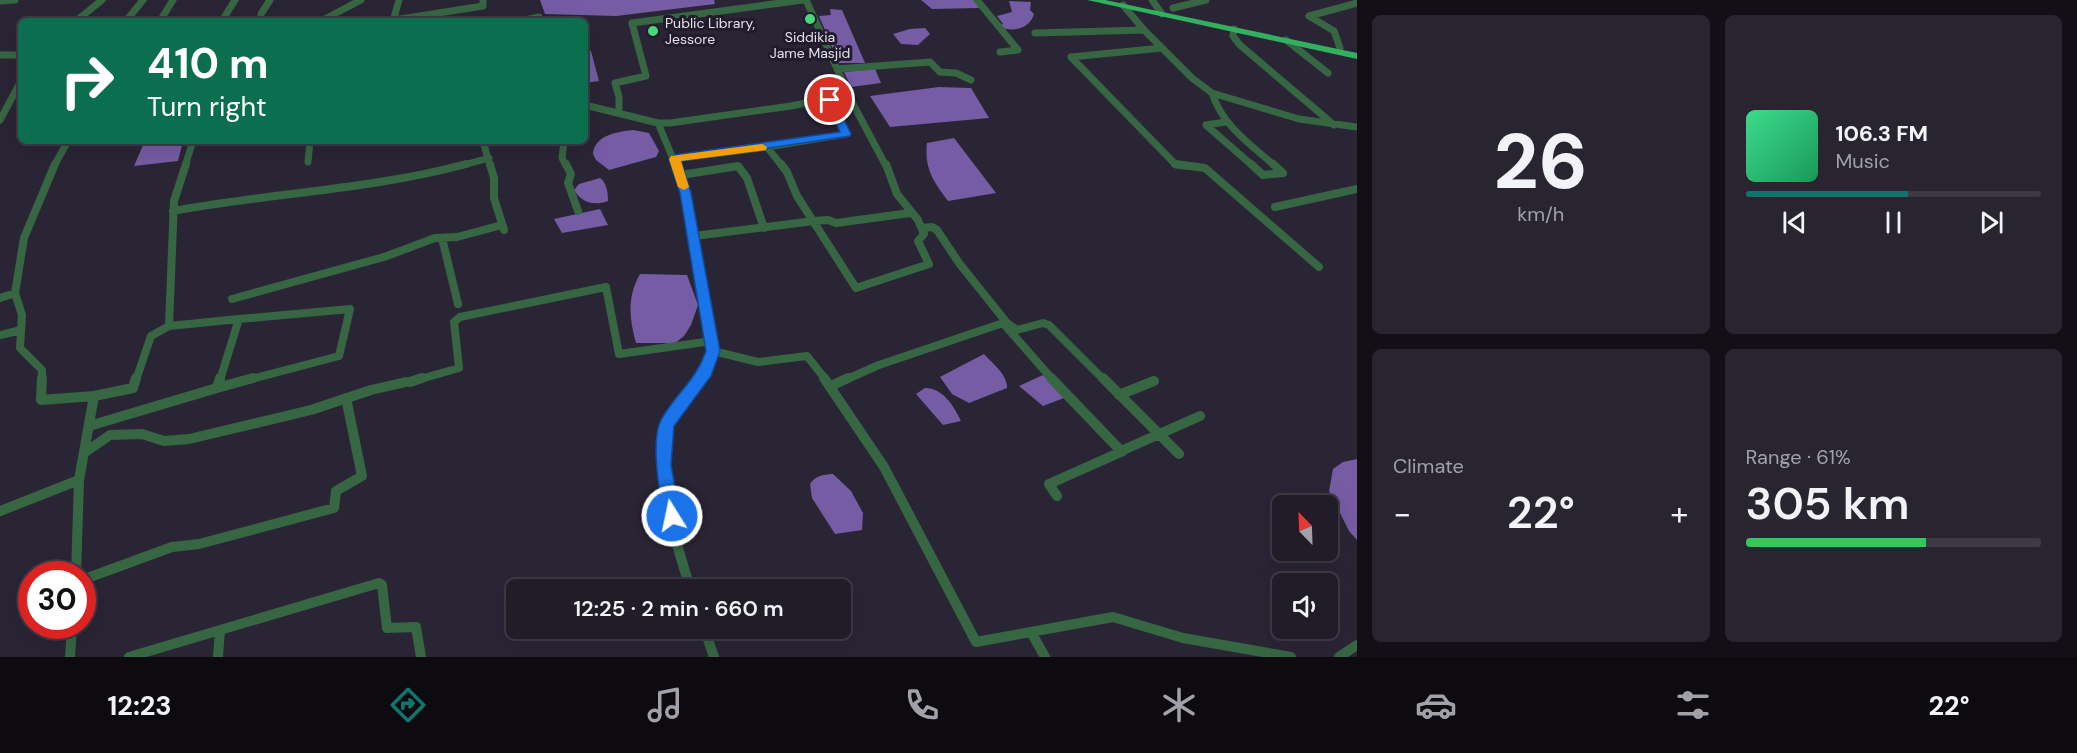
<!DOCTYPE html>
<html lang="en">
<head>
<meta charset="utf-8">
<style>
  :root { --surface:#201c28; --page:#282530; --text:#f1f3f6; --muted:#a2a1a8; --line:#3d3a45; --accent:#0f766e }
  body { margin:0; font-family:"DM Sans",sans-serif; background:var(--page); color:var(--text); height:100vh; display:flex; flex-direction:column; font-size:22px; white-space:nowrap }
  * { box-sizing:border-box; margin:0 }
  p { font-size:20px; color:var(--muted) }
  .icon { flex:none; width:33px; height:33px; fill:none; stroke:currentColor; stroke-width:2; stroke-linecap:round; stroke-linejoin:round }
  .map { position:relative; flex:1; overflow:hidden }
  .panel { display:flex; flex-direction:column; gap:15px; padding:15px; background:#120f16; width:720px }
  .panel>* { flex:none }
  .top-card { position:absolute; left:18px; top:18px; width:570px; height:126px; border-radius:9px; box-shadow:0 6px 24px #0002,0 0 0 2px var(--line); background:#0b6e4f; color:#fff; overflow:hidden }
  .needle { width:39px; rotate:337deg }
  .buttons { position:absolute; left:1272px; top:495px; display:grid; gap:12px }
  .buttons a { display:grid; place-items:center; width:66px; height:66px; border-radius:9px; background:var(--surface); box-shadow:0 6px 24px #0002,0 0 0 2px var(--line); font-size:30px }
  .speed { position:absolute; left:18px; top:561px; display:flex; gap:12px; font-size:30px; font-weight:700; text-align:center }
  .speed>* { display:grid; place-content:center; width:78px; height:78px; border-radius:50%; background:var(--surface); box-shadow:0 6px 24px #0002,0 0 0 2px var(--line); line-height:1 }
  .speed .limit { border:9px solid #d22; background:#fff; color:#111 }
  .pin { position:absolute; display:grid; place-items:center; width:51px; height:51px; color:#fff; margin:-26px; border:3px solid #fff; border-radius:50%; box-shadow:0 2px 6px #0007 }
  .me { position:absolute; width:66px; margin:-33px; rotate:350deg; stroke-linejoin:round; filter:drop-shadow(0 0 4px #0008) }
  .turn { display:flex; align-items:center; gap:21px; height:126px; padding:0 30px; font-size:27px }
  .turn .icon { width:78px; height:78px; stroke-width:2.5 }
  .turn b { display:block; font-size:42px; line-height:51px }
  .big { font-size:45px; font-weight:600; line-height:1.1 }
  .panel .tile { flex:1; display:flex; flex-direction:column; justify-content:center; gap:9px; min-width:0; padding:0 21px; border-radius:9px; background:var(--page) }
  .panel .dial { align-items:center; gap:0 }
  .dial b { font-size:78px; line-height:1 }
  .song { display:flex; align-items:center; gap:18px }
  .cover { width:72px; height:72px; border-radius:9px; background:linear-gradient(135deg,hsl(150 70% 55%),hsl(150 70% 35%)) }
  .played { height:6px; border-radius:3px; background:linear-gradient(90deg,var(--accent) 55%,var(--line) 55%) }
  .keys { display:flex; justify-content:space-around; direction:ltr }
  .heat { display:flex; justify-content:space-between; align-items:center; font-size:33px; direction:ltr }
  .charge { height:9px; border-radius:4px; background:linear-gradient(90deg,#34c759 61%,var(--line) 0) }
  .panel .tiles { flex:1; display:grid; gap:15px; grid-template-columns:repeat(2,1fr) }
  .trip { position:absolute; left:506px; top:579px; width:345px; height:60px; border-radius:9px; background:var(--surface); box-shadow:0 6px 24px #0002,0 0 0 2px var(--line); font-weight:600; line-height:60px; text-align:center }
  .menu { display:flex; height:96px; justify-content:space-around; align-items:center; background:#0d0b10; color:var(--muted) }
  .menu .icon { width:42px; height:42px }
  .menu .selected { color:var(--accent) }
  .menu b { font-size:27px; color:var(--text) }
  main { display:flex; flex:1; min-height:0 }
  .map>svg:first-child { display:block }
  .water { fill:#755ca4 }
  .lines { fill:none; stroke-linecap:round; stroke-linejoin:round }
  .minor-far2 { stroke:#376643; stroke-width:7 }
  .minor-far1 { stroke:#376643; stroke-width:8 }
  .minor { stroke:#376643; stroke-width:10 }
  .trunk { fill:#32af5f; fill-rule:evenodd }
  .route { fill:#1a73e8; stroke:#114b97; stroke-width:1.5 }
  .slow { fill:#f59e0b }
  .poi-dot { fill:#47d779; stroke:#211c2b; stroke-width:2 }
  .labels { text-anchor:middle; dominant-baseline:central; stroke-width:6; stroke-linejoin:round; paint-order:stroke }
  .far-poi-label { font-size:14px; fill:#e3e0eb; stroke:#211c2b; text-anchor:start }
</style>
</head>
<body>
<main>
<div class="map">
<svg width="1357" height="657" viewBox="0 0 1357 657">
  <rect width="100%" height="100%" fill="#2a2535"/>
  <path class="water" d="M540,0H714L715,4L616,16L545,14Z
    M921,0H975L979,8L932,9Z
    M1009,1L1031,2L1030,10L1034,14C1030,28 1015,32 1002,28L1000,25L1003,24L997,16L1012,12Z
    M830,9L842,10L865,63H839L819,16L831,15Z
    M925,28L930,34L918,45L901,44L893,34L910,29Z
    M585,50L591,51L599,81L585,83Z
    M875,69L881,83L851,87L844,72Z
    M939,87L971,88L989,118L890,127L870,96Z
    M633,130L649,133L659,151L656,157L609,170L596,160L593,154C595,135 616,132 633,130Z
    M954,138L996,193L948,201C933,181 924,168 927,143Z
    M183,141L178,161L134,166L144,143Z
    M600,178C607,183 608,193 608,201C594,206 582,203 574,190L579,184Z
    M600,209L608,225L562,233L554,219Z
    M640,274L687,275L698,305L691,325L684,336L675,343H636C629,318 627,297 640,274Z
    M984,354C992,363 1008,375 1007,388L969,403L952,394L940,377Z
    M1043,375L1064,398L1043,406L1019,386Z
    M925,388C943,388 954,406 961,421L943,425L916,394Z
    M1357,459V540L1349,531L1329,491L1333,469L1343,462Z
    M833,474L851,491L863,513L862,530L835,534L812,498L810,484C816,475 823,475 833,474Z"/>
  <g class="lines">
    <path class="minor-far2" d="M977,0L1018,50L1000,52
      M1152,0L1162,14
      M0,1L15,0
      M1123,5L1144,30L1192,78L1212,93L1299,119L1357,127
      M1173,8L1206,0
      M394,20L483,6V0
      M76,21L102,0
      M126,21L143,0
      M160,21L173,0
      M222,21L235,0
      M261,21V14L270,0
      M321,21L361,0
      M393,21L399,0
      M520,21L539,17
      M1234,29L1233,36L1240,45L1334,125
      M1035,33L1144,30
      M1286,40L1328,73
      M1162,48L1071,57L1176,165L1184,166
      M1340,48L1334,31L1309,16L1357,3
      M0,55H21
      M837,69L930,62L940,72L956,73L971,80
      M845,89L886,166
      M1212,93C1222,125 1250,144 1275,166
      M585,105L658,123H670L791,106L844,95L843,82L806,0
      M619,113V97L615,83L646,76L632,23L803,0
      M0,120L21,81
      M1226,122L1206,125L1253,166
      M658,123L676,166
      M483,141L490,166
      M564,141L562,158L566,166
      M674,159L767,147
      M308,162L310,141
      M54,166L68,141
      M185,166L193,141
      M460,166L489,158
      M782,166L767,147L846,134L830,100"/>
    <path class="minor-far1" d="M186,164L174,201L169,326L239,319
      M490,164L494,178V198L504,230
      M566,164L571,174L568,183L578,211
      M676,164L685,193L713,351L699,380
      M781,164L787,172L797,196L856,288L929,264L918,241L924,234L918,220L897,194L886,164
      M1175,164L1205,168L1319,267
      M1251,164L1263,175L1283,173
      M1273,164L1283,173
      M681,175L738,166L747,178L764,228
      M1275,207L1357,189
      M173,211C270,193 370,190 466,164
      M923,228L932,227L937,230L959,263L1007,323L1017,330L1043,323L1049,325L1104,380
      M694,236L814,221L828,220L836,223L910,213
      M442,238L458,304
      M0,298L15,293
      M232,299L384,257L435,238L457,237L502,225
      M239,319L350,309L339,356L248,380
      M0,335L21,330
      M713,351L758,362L807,356L826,380
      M42,380V370L20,348L22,315L15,293L24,238L55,164
      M136,380L151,336L169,326
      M220,380L239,319
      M417,380L459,368L454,322L460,317L606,287L619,354L712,341
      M845,380L879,365L1003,323L1053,380"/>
    <path class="minor" d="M42,378L41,400L94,396L79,480
      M220,378L217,388L253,378
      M824,378L884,467L976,642L1113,617L1183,638L1291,657
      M1051,378L1121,451L1200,416
      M1103,378L1179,454
      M410,382L422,378
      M831,386L848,378
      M1119,395L1154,381
      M94,396L133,388L136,378
      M89,426L217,388
      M84,453L110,435L142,434L164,441L189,439L311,410L371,390L406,382
      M1057,496L1049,484L1123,451
      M0,511L79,480L76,574
      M82,580L172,547L199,544L334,508L336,491L362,476L346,398
      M691,590C677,548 651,465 668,423C675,407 690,393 701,378
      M704,628L714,657
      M1031,632L1045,657
      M70,657L72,626
      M129,657L379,583L382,585L387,628L416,627L421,657
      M218,657L220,630
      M1339,657L1357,645"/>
    <path class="trunk" d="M1087,0H1105L1357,53V59Z"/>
  </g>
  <path class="route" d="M830,97L835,100L851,134L850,136L681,161L691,193L720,351L711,376L674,426L671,465L680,516L677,522L672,524L666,522L663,516C660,493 650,441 661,420C675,394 696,381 706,351L680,193L669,159L674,155L840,132L825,100Z"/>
  <path class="slow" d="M762,144L767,147L766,150L681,161L689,187L684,190L678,187L669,159L671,156Z"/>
  <g class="poi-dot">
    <circle cx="810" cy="19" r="6"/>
    <circle cx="653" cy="31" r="6"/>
  </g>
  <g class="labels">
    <g class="far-poi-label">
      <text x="665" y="23">Public Library,<tspan x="665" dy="16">Jessore</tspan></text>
      <text x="810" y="37" text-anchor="middle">Siddikia<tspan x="810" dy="16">Jame Masjid</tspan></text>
    </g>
  </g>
</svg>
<div class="buttons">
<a><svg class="needle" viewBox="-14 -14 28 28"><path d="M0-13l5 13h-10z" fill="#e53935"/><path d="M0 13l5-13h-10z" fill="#a2a1a8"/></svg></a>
<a><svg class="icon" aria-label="sound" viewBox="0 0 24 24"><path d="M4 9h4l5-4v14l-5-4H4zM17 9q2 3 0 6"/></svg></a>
</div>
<div class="speed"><div class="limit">30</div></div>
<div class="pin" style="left:830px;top:100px;background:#d93025"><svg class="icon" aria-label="arrive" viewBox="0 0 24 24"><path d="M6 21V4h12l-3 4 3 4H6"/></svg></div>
<svg class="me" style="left:672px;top:516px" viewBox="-20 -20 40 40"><circle r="17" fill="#1a73e8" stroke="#fff" stroke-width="3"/><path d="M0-11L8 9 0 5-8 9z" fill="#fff"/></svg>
<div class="trip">12:25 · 2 min · 660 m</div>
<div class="top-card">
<div class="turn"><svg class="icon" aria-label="right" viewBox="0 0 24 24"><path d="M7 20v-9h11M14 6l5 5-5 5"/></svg><div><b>410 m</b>Turn right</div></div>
</div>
</div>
<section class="panel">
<div class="tiles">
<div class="tile dial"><b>26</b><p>km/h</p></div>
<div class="tile">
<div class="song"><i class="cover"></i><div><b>106.3 FM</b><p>Music</p></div></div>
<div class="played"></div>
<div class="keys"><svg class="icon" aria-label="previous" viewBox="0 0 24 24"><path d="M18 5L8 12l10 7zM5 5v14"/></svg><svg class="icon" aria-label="pause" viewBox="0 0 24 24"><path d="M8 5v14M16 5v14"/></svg><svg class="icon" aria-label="next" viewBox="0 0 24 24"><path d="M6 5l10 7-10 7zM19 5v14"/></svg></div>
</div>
<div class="tile"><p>Climate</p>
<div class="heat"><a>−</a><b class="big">22°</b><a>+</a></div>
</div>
<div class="tile"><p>Range · 61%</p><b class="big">305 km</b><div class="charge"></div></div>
</div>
</section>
</main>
<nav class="menu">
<b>12:23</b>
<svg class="icon selected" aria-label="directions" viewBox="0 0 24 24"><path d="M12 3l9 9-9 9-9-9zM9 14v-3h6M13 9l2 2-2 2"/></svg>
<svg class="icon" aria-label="music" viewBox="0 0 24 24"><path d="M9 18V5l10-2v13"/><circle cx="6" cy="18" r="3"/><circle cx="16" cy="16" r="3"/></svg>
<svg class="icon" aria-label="phone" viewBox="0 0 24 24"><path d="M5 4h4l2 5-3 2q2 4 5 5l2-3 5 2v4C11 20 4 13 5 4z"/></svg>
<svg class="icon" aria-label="climate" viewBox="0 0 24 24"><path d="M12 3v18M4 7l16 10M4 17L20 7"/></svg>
<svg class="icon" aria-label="car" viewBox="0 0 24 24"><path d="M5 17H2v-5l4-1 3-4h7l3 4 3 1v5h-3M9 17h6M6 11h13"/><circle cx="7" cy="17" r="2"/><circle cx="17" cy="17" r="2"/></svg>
<svg class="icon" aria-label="filters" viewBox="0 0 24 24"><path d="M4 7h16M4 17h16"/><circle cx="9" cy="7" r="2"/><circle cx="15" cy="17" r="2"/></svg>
<b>22°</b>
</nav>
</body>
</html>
